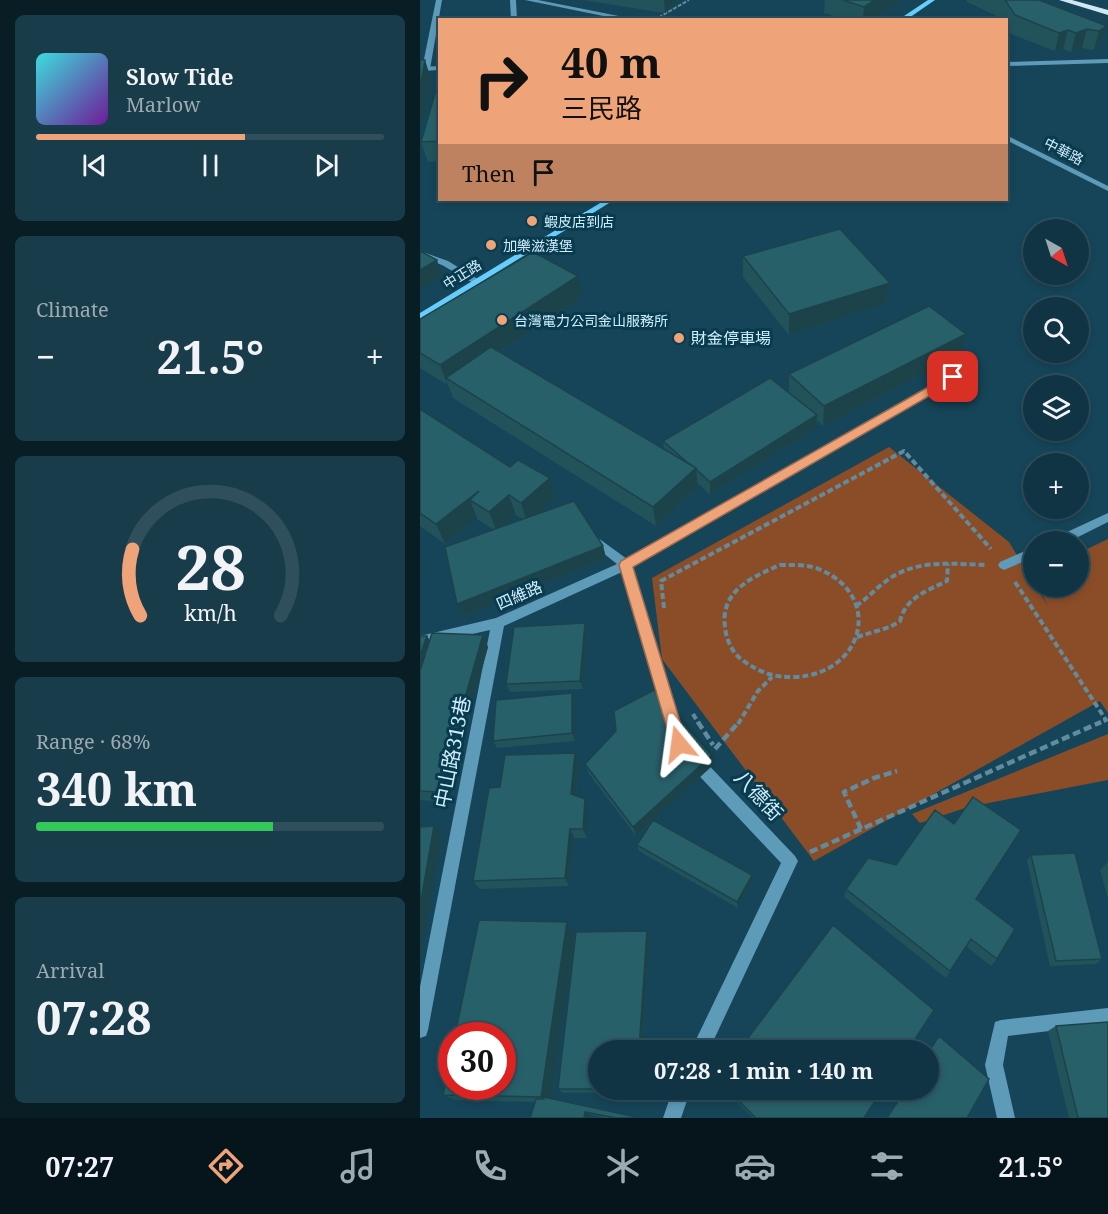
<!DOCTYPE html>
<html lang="en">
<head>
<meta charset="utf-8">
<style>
  :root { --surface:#103443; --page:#193c4a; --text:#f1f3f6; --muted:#9caab2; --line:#304f5c; --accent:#efa378 }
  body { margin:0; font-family:"Noto Serif","Noto Sans TC",serif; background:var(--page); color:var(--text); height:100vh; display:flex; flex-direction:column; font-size:22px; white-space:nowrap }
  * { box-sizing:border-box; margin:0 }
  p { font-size:20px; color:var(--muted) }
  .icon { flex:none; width:33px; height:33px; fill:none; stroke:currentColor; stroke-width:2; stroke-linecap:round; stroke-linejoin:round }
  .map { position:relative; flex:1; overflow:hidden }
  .details { display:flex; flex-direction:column; gap:15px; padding:15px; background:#091d25; width:420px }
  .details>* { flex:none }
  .hud { position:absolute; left:18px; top:18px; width:570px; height:183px; border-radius:0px; box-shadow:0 3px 9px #0003,0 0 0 2px var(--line); background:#efa378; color:#111; overflow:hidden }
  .needle { width:39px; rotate:141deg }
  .controls { position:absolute; left:603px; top:219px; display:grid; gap:12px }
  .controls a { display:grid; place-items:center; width:66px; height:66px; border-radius:50%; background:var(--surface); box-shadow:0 3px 9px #0003,0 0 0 2px var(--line); font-size:30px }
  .speed { position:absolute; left:18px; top:1022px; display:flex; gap:12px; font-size:30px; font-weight:700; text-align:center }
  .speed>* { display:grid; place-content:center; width:78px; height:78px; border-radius:50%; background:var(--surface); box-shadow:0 3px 9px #0003,0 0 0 2px var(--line); line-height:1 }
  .speed .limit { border:9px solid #d22; background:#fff; color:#111 }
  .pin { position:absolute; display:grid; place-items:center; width:51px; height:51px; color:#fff; margin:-26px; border-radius:12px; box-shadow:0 3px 9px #0006 }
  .me { position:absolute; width:66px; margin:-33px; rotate:344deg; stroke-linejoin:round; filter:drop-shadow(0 0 4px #0008) }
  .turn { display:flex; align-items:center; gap:21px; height:126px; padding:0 24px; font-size:27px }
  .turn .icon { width:78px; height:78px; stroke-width:2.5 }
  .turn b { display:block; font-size:42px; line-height:51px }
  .then { display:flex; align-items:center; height:57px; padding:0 24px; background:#0003; gap:12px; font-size:22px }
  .big { font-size:45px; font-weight:700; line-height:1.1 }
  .details .tile { flex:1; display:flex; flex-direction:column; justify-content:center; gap:9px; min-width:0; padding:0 21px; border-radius:9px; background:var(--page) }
  .details .dial { align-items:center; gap:0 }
  .dial svg { height:156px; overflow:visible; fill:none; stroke:var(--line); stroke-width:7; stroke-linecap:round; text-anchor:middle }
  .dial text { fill:var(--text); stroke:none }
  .song { display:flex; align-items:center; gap:18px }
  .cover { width:72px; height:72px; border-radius:9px; background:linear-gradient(135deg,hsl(180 70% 55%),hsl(280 70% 35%)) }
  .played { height:6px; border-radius:3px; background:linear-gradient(90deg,var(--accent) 60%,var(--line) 60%) }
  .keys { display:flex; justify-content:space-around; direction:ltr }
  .heat { display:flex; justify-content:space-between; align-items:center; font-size:33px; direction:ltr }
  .charge { height:9px; border-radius:4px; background:linear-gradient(90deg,#34c759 68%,var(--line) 0) }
  .trip { position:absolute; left:168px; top:1040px; width:351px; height:60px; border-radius:30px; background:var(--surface); box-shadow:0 3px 9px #0003,0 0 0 2px var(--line); font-weight:700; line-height:60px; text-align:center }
  .tabs { display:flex; height:96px; justify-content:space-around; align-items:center; background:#06151b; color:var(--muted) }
  .tabs .icon { width:42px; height:42px }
  .tabs .current { color:var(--accent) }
  .tabs b { font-size:27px; color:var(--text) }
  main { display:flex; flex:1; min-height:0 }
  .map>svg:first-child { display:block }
  .green { fill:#8b4d28 }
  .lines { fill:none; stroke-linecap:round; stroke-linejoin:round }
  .path-far2 { stroke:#628b9d; stroke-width:2; stroke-dasharray:4 1.5; stroke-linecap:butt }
  .path-far1 { stroke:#628b9d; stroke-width:4; stroke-dasharray:6 3; stroke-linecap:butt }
  .path { stroke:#628b9d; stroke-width:4.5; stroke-dasharray:8 4; stroke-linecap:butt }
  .lane { fill:#5d9bb9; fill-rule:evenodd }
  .street { fill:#5d9bb9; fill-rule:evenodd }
  .secondary { fill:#66cefd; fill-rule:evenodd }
  .primary { fill:#d1e8f4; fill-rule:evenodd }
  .wall { fill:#22535b; fill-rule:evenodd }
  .shaded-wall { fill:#1c434a }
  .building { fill:#28606a; stroke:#1c434a; stroke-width:1.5 }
  .route { fill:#efa378; stroke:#9b6a4e; stroke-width:1.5 }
  .poi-dot { fill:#efa378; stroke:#093b4e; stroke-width:2 }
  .labels { text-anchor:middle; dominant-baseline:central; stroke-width:6; stroke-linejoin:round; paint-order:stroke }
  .far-street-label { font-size:14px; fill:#ceeefe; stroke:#093b4e }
  .far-poi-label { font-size:14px; fill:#ceeefe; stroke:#093b4e; text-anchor:start }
  .poi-label { font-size:16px; fill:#ceeefe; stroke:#093b4e; text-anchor:start }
  .street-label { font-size:16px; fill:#ceeefe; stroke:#093b4e }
  .near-street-label { font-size:20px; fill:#ceeefe; stroke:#093b4e }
</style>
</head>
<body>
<main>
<section class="details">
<div class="tile">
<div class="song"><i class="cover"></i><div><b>Slow Tide</b><p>Marlow</p></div></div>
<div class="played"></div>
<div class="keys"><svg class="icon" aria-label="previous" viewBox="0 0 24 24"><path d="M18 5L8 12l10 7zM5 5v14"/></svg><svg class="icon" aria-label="pause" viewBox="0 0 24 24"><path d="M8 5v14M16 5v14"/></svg><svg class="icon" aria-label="next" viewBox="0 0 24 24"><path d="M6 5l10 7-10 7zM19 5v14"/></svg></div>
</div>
<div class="tile"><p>Climate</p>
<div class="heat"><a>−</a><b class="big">21.5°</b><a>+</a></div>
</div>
<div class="tile dial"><svg viewBox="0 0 100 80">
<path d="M14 69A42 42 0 1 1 86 69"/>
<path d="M14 69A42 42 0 0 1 10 35" stroke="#efa378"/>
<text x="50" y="56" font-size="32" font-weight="700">28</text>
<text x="50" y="72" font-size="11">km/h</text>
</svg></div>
<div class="tile"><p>Range · 68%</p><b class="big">340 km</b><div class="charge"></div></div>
<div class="tile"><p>Arrival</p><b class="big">07:28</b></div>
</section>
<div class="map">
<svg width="688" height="1118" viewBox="0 0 688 1118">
  <rect width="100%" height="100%" fill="#164559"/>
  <path class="green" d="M469,447L589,542L613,582L614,586L616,587L628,606L618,587L658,586L659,553L688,539V713L680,701L394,861L242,659L232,578Z
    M688,734V780L548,807L500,823L492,814Z"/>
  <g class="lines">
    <path class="path-far2" d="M234,20L269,0"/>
    <path class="path-far1" d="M360,565C373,565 388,564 401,570C463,597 444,673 376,677C354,678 338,672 321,659C312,652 306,639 305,627C300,591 332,577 360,565Z
      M595,582L686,720L677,724
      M436,606C448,598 457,587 469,579C497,559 534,564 566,565
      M244,608L241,581L484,451L571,549
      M437,637L470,627L480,621C486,597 507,591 527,581L528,564
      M273,714L279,724
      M318,724L338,691L352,677"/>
    <path class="path" d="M278,722L293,745
      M295,749L319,722
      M441,829L424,792L454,778L477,771
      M390,852L681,722"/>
    <path class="lane" d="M90,0H96L97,20H91Z
      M688,59V63L586,66V62Z
      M20,66V70L0,71V67Z
      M164,212H170L191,224L184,226L164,216Z
      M533,374L537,375V379L210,568H202L164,538L166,535H174L207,559Z
      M688,513V522L648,542H630L632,539Z
      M614,547V557L584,570L580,568L578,565L580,562Z
      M688,1008V1024L588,1036L583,1065L595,1118H577L565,1065L575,1022L581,1020Z"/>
    <path class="street" d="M16,0H22L10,69L6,71L2,69Z
      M105,0H118L219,20H203Z
      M586,135L688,186V191L586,140Z
      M0,251L28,261L61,281L56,284L53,283L22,265L0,257Z
      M206,560L210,562L212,565L258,718L256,722L251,724L246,722L244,718L202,572L84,626L8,1030L6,1036L0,1038V987L70,630L0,646V636L76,618Z
      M275,754L280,756L375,856L378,861L289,1050H271L361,863L270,766L268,761L270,756Z
      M253,1089H271L261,1118H243Z"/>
    <path class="secondary" d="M508,0H515L486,20H478Z
      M185,200H194L0,320V313Z"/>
    <path class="primary" d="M639,0H652L688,10V15Z"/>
  </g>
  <path class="wall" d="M163,0H258L245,13Z
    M405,0H479V3L452,20H425L404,13Z
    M547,0H585L687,26L681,44L674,50L662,48L651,52L643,49L635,51L591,34L586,27V20H582L581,18L547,2Z
    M20,76V161L8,162L1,142Z
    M323,256L470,283L467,303L369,335L323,277Z
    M162,297L79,352L244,449L243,441L369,393V374L541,354L403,426L397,420L396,428L290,495L278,483V487L236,526L33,398L28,385L0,368V319Z
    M0,409L135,498L117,514L183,546L186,558L43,616L74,530L57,519V518L25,544L0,526ZM96,515L103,519L82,527Z
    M165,623L168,632L163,689L90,692L86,684Z
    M63,635L68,647L25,802L0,800V636H7L10,641Z
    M155,701V741L77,748L73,741Z
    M155,753L159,764L156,796L165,799L169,809L167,838H154L149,886L60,889L53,881L80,787Z
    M292,755L293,765L233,820L332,881L318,908L219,851L217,845L231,823L216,836L169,774L165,764Z
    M611,855L682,959L676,964L630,966L607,861Z
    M688,862V899L680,870Z
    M426,889L556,899L577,959L571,966L546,946L526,978L424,897Z
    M147,922L155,933L130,1098L217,1118H185L115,1102L35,1100L23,1095Z
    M227,931L230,938L222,1050H178V1089H220L219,1092L143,1093L138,1089Z
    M636,1026L688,1118H649L628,1031Z
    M519,1036L547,1118H466L485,1089H508V1051Z
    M304,1089H463L444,1118H333Z"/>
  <path class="shaded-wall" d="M244,0H258L245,13Z
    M455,0H479V3L452,20H443L444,7Z
    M687,26L681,44L674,50L679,31Z
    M667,29L662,48L651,52L656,33Z
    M648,30L643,49L635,51L639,33Z
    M5,60L11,79L5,116L0,125V89Z
    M17,260L22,276L0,290V270Z
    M158,276L162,297L33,382L26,378L28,386L20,365Z
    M470,283L467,303L369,335V314Z
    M546,334L541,354L403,426L404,406Z
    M397,415L396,428L290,495V482Z
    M276,468L278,487L236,526L233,507Z
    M130,478L135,498L107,523L101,503Z
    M59,491L50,500L57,518L25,544L16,524Z
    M89,495L96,515L77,532L69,512Z
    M183,546L186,558L43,616L37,604Z
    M0,563L2,567L0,574Z
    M165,623L168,632L163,689L160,681Z
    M63,635L68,647L25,802L18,792Z
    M7,636L14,648L0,688V656Z
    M152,693L155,701V741L152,733Z
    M155,753L159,764L155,803L151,794Z
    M292,755L293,765L216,836L213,827Z
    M165,799L169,809L167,838L163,829Z
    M14,826L22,835L0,962V906Z
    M150,829L154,838L149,886L145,878Z
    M332,875V881L318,908L317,902Z
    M147,922L155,933L130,1102L121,1097Z
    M227,931L230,938L222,1050H219Z
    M165,1112L170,1115L169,1118H164Z"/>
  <path class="building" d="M423,0H455L444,7Z
    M585,0H619L687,26L679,31L667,29L656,33L648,30L639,33L595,15Z
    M0,60H5L0,89Z
    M20,76V141L1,142Z
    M420,229L470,283L369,314L323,256Z
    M0,251L17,260L0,270Z
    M113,252L158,276L20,365L0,353V319Z
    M509,306L546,334L404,406L369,374Z
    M71,347L276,468L233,507L26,378Z
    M350,378L397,415L290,482L277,470L276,468L268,463L243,441Z
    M0,409L90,467L98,460L130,478L101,503L89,495L69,512L50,500L59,491L16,524L0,513Z
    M154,501L183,546L37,604L25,547Z
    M165,623L160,681L86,684L94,627Z
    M12,633L63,635L18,792L0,791V671Z
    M0,636H7L0,656Z
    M234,690L292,755L213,827L165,764L196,731L194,711Z
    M152,693V733L73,741L76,700Z
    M155,753L151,794L165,799L163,829H150L145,878L53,881L69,788L80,787L85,755Z
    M553,797L601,830L556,899L595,929L577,959L551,939L530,971L426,889L448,858L476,865L515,810L534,824Z
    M233,820L332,875L317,902L217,845Z
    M14,826L0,906V827Z
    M655,853L682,959L636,961L611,855Z
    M59,920L147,922L121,1097L23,1095L32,1052V1086H82V1035H35Z
    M413,925L514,1010L488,1050H319Z
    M227,931L219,1050H178V1089H138L156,932Z
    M688,1022V1118H658L636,1026Z
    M519,1036L569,1079L547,1118H467L486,1089H508V1053Z
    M307,1089H463L444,1118H336Z
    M124,1097L216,1117V1118H196L165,1112L164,1118H110L116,1099H124Z"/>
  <path class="route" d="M533,373L539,377L537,380L213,567L267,744L264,749L259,751L253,749L199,565L201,561Z"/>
  <g class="poi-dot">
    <circle cx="112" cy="221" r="6"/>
    <circle cx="71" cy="245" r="6"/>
    <circle cx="82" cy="320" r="6"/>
    <circle cx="259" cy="338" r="6"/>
  </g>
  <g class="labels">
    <g class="far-street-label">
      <text transform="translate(644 151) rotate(27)">中華路</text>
      <text transform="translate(42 274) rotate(-32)">中正路</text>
    </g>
    <g class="far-poi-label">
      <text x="124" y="221">蝦皮店到店</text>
      <text x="83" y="245">加樂滋漢堡</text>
      <text x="94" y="320">台灣電力公司金山服務所</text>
    </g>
    <g class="poi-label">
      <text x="271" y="338">財金停車場</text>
    </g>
    <g class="street-label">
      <text transform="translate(99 595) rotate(-24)">四維路</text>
    </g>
    <g class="near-street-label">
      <text transform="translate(32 752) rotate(-79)">中山路313巷</text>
      <text transform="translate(339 795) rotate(47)">八德街</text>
    </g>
  </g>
</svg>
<div class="controls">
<a><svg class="needle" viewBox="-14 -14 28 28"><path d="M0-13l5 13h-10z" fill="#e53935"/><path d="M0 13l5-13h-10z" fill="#9caab2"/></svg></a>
<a><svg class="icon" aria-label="search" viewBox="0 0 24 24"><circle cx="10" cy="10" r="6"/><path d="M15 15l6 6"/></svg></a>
<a><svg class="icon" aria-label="layers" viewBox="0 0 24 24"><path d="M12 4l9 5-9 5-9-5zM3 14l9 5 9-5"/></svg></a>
<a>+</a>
<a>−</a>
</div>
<div class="speed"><div class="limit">30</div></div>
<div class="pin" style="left:533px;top:377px;background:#d93025"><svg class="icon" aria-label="arrive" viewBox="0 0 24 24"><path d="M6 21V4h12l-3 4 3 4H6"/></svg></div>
<svg class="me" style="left:259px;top:744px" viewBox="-20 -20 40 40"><path d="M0-17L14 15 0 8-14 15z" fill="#efa378" stroke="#fff" stroke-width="4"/></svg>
<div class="trip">07:28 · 1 min · 140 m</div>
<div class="hud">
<div class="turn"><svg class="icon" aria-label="right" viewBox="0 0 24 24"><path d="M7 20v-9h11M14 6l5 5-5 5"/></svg><div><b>40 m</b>三民路</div></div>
<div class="then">Then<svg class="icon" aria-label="arrive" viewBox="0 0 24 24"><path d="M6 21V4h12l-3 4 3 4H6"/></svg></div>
</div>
</div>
</main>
<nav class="tabs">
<b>07:27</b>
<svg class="icon current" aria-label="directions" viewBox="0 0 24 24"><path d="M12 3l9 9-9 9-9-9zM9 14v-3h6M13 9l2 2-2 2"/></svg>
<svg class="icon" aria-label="music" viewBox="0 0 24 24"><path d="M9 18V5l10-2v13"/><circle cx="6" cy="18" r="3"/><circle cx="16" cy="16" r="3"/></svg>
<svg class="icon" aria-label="phone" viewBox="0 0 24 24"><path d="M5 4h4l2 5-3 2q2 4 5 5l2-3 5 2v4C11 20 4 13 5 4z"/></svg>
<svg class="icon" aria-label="climate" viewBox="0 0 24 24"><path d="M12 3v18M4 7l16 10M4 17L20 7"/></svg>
<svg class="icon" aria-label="car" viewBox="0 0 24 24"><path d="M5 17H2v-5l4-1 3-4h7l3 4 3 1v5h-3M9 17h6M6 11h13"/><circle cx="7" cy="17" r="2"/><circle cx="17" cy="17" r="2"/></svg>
<svg class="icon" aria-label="filters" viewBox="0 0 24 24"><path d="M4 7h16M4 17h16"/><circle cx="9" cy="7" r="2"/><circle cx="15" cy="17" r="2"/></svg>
<b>21.5°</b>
</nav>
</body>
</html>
